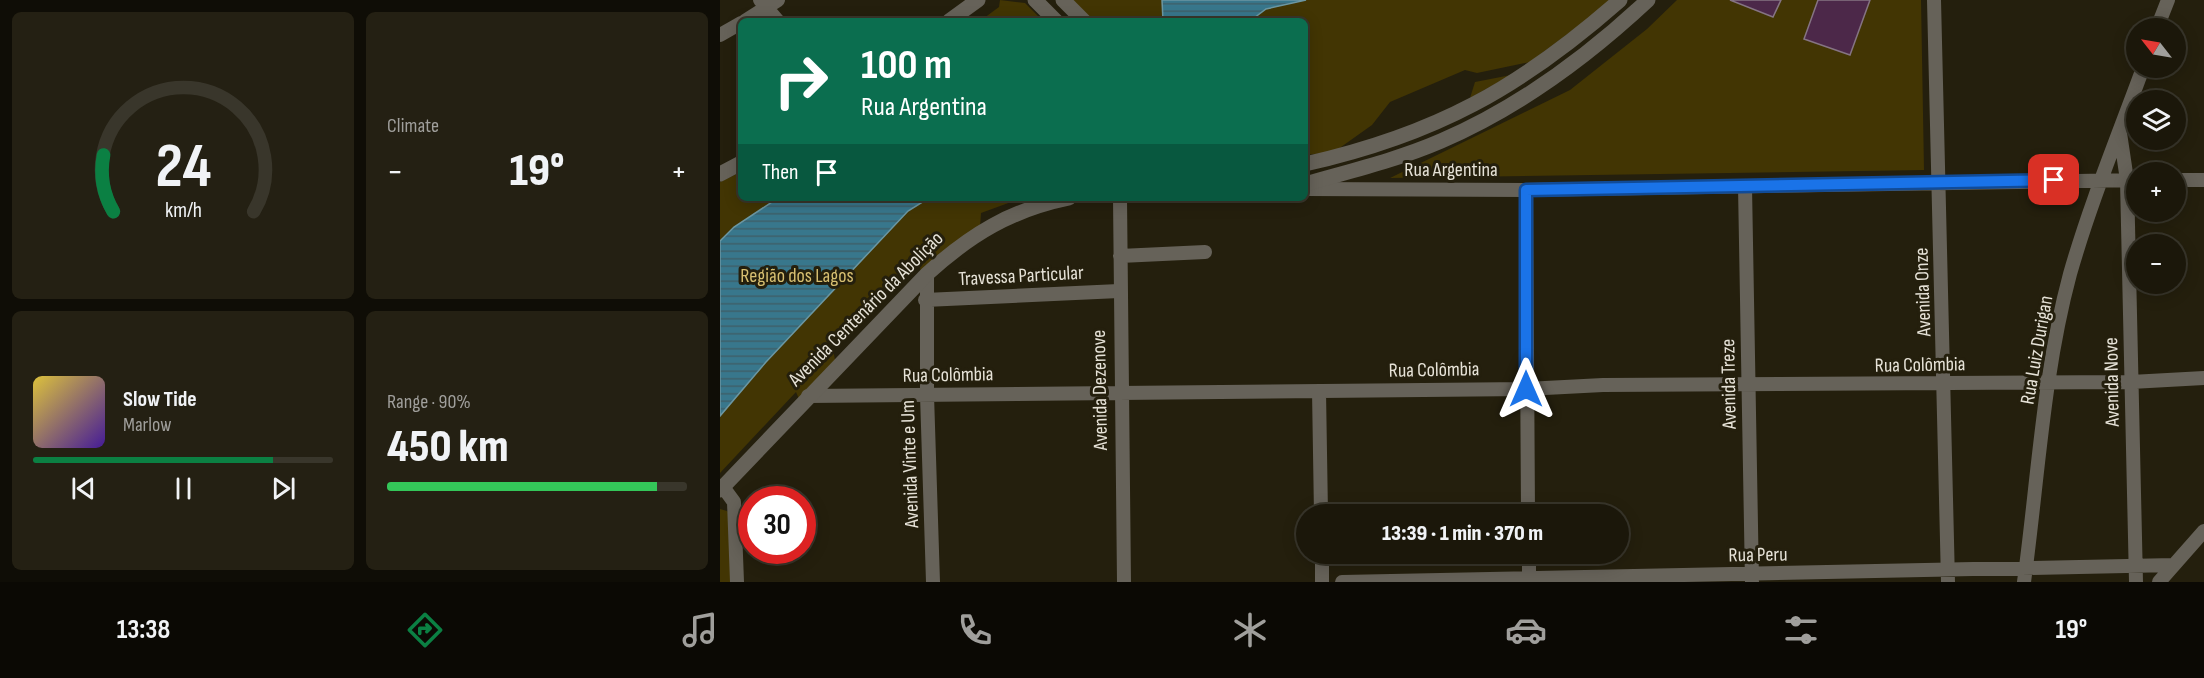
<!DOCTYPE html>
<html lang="en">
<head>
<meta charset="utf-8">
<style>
  :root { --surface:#1b170a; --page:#242013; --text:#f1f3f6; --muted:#a09f9c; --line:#39362b; --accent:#0b8043 }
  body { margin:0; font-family:"Sofia Sans Condensed",sans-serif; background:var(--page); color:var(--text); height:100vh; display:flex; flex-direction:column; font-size:22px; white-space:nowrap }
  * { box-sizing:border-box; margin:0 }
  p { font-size:20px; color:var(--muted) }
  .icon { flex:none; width:33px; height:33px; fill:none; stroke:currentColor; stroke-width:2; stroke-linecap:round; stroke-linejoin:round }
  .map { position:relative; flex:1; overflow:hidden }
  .side { display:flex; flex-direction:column; gap:12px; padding:12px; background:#0f0d06; width:720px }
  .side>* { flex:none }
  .banner { position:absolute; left:18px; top:18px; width:570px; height:183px; border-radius:9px; box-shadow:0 3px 15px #0003,0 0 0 2px var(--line); background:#0b6e4f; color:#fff; overflow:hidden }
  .needle { width:39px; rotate:301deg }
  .buttons { position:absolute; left:1406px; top:18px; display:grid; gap:12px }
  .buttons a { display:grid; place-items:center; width:60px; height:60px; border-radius:50%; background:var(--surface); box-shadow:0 3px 15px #0003,0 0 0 2px var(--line); font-size:30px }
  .speed { position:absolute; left:18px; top:486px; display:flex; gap:12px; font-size:30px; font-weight:700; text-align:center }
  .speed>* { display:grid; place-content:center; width:78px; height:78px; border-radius:50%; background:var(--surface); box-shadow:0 3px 15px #0003,0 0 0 2px var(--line); line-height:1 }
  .speed .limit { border:9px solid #d22; background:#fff; color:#111 }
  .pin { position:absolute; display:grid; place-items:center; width:51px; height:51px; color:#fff; margin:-26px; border-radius:12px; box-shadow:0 3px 9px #0006 }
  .me { position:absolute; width:66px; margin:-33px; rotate:0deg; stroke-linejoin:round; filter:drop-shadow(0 0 4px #0008) }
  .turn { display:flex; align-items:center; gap:21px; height:126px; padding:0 24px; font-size:27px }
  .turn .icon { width:78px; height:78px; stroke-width:2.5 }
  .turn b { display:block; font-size:42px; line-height:51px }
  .then { display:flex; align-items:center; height:57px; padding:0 24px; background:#0003; gap:12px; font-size:22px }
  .big { font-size:45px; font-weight:800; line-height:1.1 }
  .side .widget { flex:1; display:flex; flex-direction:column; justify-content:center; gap:9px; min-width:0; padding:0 21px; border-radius:9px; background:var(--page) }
  .side .dial { align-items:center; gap:0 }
  .dial svg { height:156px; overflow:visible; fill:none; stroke:var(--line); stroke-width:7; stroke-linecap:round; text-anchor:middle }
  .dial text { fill:var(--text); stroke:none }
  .song { display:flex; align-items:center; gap:18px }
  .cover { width:72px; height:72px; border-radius:9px; background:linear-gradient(135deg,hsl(50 70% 55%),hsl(260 70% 35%)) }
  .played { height:6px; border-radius:3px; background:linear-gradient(90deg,var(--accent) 80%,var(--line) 80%) }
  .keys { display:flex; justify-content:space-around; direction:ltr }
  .heat { display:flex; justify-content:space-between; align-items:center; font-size:33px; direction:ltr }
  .charge { height:9px; border-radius:4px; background:linear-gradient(90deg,#34c759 90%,var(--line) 0) }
  .side .tiles { flex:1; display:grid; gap:12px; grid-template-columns:repeat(2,1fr) }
  .trip { position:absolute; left:576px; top:504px; width:333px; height:60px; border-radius:30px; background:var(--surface); box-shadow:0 3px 15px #0003,0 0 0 2px var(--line); font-weight:800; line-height:60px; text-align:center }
  .tab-bar { display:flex; height:96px; justify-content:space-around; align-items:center; background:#0b0904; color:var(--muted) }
  .tab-bar .icon { width:42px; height:42px }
  .tab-bar .active { color:var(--accent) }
  .tab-bar b { font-size:27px; color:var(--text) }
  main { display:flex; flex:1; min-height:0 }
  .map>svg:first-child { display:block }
  .green { fill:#423503 }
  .water { fill:url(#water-rules); stroke:#6c97a2; stroke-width:1.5 }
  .building { fill:#4c2849; stroke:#857483; stroke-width:1.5 }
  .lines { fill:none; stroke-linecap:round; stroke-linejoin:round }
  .minor { stroke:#666259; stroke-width:14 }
  .tertiary { stroke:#666259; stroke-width:15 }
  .route-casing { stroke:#114b97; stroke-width:15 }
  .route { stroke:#1a73e8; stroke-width:10 }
  .labels { text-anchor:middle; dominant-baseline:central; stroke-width:6; stroke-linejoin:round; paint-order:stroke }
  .street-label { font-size:20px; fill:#e6e2d7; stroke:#241f0d }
  .park-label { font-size:20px; fill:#d7bf71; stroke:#241f0d }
</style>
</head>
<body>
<main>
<section class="side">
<div class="tiles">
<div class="widget dial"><svg viewBox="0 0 100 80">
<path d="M14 69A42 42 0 1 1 86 69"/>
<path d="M14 69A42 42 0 0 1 9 40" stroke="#0b8043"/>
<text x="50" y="56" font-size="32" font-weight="700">24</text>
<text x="50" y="72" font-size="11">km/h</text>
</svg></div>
<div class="widget"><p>Climate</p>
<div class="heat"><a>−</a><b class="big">19°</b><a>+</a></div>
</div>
<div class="widget">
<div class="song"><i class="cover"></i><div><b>Slow Tide</b><p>Marlow</p></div></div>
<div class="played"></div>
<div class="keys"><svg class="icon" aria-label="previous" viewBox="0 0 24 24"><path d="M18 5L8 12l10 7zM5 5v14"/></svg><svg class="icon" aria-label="pause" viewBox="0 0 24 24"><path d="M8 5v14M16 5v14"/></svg><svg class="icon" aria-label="next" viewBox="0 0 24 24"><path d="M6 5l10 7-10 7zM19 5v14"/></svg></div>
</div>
<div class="widget"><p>Range · 90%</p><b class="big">450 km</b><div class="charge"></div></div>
</div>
</section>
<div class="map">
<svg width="1484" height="582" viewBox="0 0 1484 582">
  <defs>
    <pattern id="water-rules" width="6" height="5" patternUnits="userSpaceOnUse" patternTransform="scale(1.5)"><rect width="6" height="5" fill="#38778c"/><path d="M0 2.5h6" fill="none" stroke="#3e606a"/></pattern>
  </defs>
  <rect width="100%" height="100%" fill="#241f0d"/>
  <path class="green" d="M280,0L305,3L323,21H260L279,7Z
    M353,0H893L810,62L757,73L745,70L670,102L652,125L614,152L585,155V21H370Z
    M957,0H1201L1204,170L670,178L850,90L927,29Z
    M791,75L750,98L755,82Z
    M21,172V198H302L261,213L260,227L201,273L199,261L113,349L115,360L79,399L76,392L0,473V182Z
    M0,509L7,511L12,517L10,582H0Z"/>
  <path class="water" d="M442,0H586L546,9L530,21H443Z
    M58,198H209L188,211L46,362L0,416V241L14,227Z"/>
  <path class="building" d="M1010,0H1061L1053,17Z
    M1098,0H1150L1130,55L1084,39Z"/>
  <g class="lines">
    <path class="minor" d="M40,0L58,21
      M1214,0L1228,582
      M25,21L58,0
      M1437,28L1448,0
      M0,35L21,23
      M1400,133L1407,180L1416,582
      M1455,180H1484
      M1025,186L1032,582
      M585,189L806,190L1416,180
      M806,190L808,514
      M400,198L404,582
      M400,256L485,252
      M207,274V395L213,582
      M205,300L399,291
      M599,391L601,514
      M88,396L806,389L883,385L1411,382L1484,378
      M3,487L14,502L17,582
      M602,554V582
      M809,554V582
      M622,582L1454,565
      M1304,582C1318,480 1323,374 1350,274C1370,204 1398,136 1423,68
      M1439,582L1484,531"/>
    <path class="tertiary" d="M315,0L336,21
      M343,0L364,21
      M229,21L258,0
      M585,164C715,135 800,88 900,0
      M0,174L21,163
      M585,184C630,171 677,160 721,141C798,108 867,57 928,0
      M0,490L207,274C251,234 291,210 349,198"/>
  </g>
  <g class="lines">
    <g class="route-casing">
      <path id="route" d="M806,389V190L1334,180"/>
    </g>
    <use href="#route" class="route"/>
  </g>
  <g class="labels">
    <g class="street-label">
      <text x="731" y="170">Rua Argentina</text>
      <text transform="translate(301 276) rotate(-3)">Travessa Particular</text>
      <text transform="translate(1203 292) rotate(-92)">Avenida Onze</text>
      <text transform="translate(146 309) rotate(-45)">Avenida Centenário da Abolição</text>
      <text transform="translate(1317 350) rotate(-80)">Rua Luiz Durigan</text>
      <text transform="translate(1200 365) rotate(-1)">Rua Colômbia</text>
      <text transform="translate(714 370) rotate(-1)">Rua Colômbia</text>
      <text transform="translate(228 375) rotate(-1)">Rua Colômbia</text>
      <text transform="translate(1392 382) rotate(-91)">Avenida Nove</text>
      <text transform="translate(1009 384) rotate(-91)">Avenida Treze</text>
      <text transform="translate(380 390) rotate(-91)">Avenida Dezenove</text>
      <text transform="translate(190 464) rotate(-92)">Avenida Vinte e Um</text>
      <text transform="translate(1038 555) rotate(-1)">Rua Peru</text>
    </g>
    <g class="park-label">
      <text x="77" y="276">Região dos Lagos</text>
    </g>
  </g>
</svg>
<div class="buttons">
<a><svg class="needle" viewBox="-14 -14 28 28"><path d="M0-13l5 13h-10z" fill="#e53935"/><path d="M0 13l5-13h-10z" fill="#a09f9c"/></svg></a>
<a><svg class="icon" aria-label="layers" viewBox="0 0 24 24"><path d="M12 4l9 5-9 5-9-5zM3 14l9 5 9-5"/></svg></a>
<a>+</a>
<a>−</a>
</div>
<div class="speed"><div class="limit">30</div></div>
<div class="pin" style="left:1334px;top:180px;background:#d93025"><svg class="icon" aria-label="arrive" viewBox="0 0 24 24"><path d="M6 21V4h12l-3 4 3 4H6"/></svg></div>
<svg class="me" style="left:806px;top:389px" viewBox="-20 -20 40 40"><path d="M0-17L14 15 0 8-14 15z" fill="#1a73e8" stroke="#fff" stroke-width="4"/></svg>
<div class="trip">13:39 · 1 min · 370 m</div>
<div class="banner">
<div class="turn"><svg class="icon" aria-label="right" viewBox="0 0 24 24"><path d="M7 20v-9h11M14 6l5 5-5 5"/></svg><div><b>100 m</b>Rua Argentina</div></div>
<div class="then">Then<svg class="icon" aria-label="arrive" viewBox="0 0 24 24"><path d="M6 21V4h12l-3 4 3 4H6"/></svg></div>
</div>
</div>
</main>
<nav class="tab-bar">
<b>13:38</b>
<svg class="icon active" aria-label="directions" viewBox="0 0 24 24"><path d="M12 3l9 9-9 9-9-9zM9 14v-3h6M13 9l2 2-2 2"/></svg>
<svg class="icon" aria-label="music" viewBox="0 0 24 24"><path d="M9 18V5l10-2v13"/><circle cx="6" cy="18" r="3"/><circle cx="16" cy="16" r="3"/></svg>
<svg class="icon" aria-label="phone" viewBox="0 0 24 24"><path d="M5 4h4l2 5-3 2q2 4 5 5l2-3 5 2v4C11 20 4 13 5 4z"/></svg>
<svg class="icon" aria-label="climate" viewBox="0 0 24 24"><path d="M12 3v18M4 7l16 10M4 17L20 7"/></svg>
<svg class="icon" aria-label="car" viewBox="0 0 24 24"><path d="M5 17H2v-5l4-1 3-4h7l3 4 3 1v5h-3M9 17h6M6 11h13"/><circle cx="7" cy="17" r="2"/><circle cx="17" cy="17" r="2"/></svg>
<svg class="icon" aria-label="filters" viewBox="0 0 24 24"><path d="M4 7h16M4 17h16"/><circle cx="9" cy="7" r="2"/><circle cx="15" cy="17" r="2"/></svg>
<b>19°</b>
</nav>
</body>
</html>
